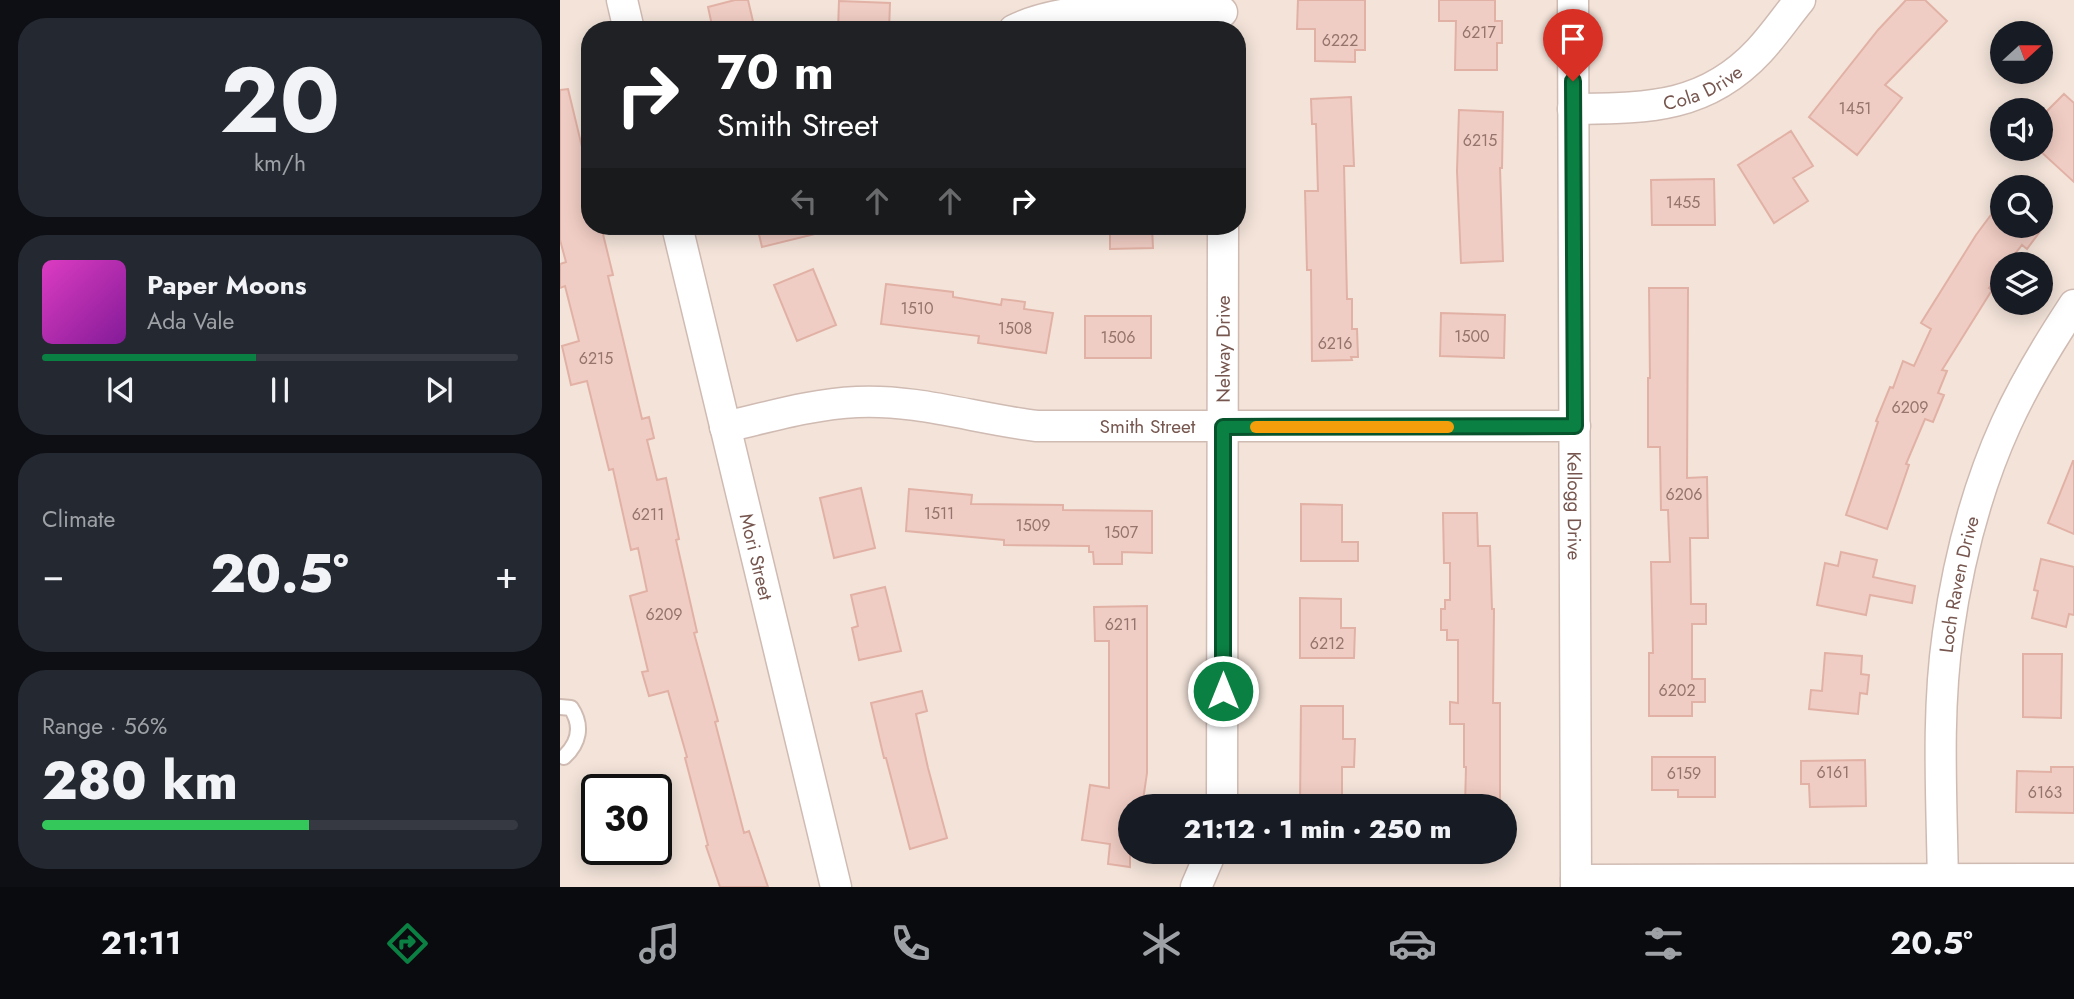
<!DOCTYPE html>
<html lang="en">
<head>
<meta charset="utf-8">
<style>
  :root { --surface:#171b24; --page:#242831; --text:#f1f3f6; --muted:#9ea1a6; --line:#363941; --accent:#0b8043 }
  body { margin:0; font-family:Jost,sans-serif; background:var(--page); color:var(--text); height:100vh; display:flex; flex-direction:column; font-size:26px; white-space:nowrap }
  * { box-sizing:border-box; margin:0 }
  p { font-size:23px; color:var(--muted) }
  .icon { flex:none; width:38px; height:38px; fill:none; stroke:currentColor; stroke-width:2; stroke-linecap:round; stroke-linejoin:round }
  .map { position:relative; flex:1; overflow:hidden }
  .details { display:flex; flex-direction:column; gap:18px; padding:18px; background:#0d0f14; width:560px }
  .details>* { flex:none }
  .hud { position:absolute; left:21px; top:21px; width:665px; height:214px; border-radius:28px; box-shadow:0 4px 18px #0003; background:#202124; color:#fff; overflow:hidden }
  .needle { width:46px; rotate:69deg }
  .buttons { position:absolute; left:1430px; top:21px; display:grid; gap:14px }
  .buttons a { display:grid; place-items:center; width:63px; height:63px; border-radius:50%; background:var(--surface); box-shadow:0 4px 18px #0003; font-size:35px }
  .speed { position:absolute; left:21px; top:774px; display:flex; gap:14px; font-size:35px; font-weight:700; text-align:center }
  .speed>* { display:grid; place-content:center; width:91px; height:91px; border-radius:50%; background:var(--surface); box-shadow:0 4px 18px #0003; line-height:1 }
  .speed .limit { border:4px solid #111; border-radius:10px; background:#fff; color:#111 }
  .pin { position:absolute; display:grid; place-items:center; width:60px; height:60px; color:#fff; margin:-72px -30px; border-radius:50% 50% 50% 0; rotate:-45deg; box-shadow:0 0 7px #0007 }
  .pin .icon { rotate:45deg }
  .me { position:absolute; width:77px; margin:-38px; rotate:0deg; stroke-linejoin:round; filter:drop-shadow(0 0 5px #0008) }
  .turn { display:flex; align-items:center; gap:24px; height:147px; padding:0 21px; font-size:32px }
  .turn .icon { width:91px; height:91px; stroke-width:2.5 }
  .turn b { display:block; font-size:49px; line-height:60px }
  .lanes { display:flex; align-items:center; height:66px; padding:0 21px; background:#0003; justify-content:center; gap:35px; direction:ltr }
  .lanes .off { opacity:.35 }
  .big { font-size:52px; font-weight:800; line-height:1.1 }
  .details .card { flex:1; display:flex; flex-direction:column; justify-content:center; gap:10px; min-width:0; padding:0 24px; border-radius:28px; background:var(--page) }
  .details .dial { align-items:center; gap:0 }
  .dial b { font-size:91px; line-height:1 }
  .song { display:flex; align-items:center; gap:21px }
  .cover { width:84px; height:84px; border-radius:10px; background:linear-gradient(135deg,hsl(310 70% 55%),hsl(290 70% 35%)) }
  .played { height:7px; border-radius:4px; background:linear-gradient(90deg,var(--accent) 45%,var(--line) 45%) }
  .keys { display:flex; justify-content:space-around; direction:ltr }
  .heat { display:flex; justify-content:space-between; align-items:center; font-size:38px; direction:ltr }
  .charge { height:10px; border-radius:5px; background:linear-gradient(90deg,#34c759 56%,var(--line) 0) }
  .trip { position:absolute; left:558px; top:794px; width:399px; height:70px; border-radius:35px; background:var(--surface); box-shadow:0 4px 18px #0003; font-weight:800; line-height:70px; text-align:center }
  .tabs { display:flex; height:112px; justify-content:space-around; align-items:center; background:#090b0e; color:var(--muted) }
  .tabs .icon { width:49px; height:49px }
  .tabs .selected { color:var(--accent) }
  .tabs b { font-size:32px; color:var(--text) }
  main { display:flex; flex:1; min-height:0 }
  .map>svg:first-child { display:block }
  .residential { fill:#f3e3d9; fill-rule:evenodd }
  .building { fill:#f0cdc4; stroke:#e2b1a5; stroke-width:2 }
  .lines { fill:none; stroke-linecap:round; stroke-linejoin:round }
  .lane-casing { stroke:#d0bbb3; stroke-width:18 }
  .street-casing { stroke:#d0bbb3; stroke-width:33 }
  .lane { stroke:#fff; stroke-width:14 }
  .street { stroke:#fff; stroke-width:30 }
  .route-casing { stroke:#07532c; stroke-width:18 }
  .route { stroke:#0b8043; stroke-width:12 }
  .slow { stroke:#f59e0b; stroke-width:12 }
  .labels { text-anchor:middle; dominant-baseline:central; stroke-width:6; stroke-linejoin:round; paint-order:stroke }
  .number-label { font-size:16px; fill:#94746c }
  .street-label { font-size:19px; fill:#76564e; stroke:#fef7f1 }
</style>
</head>
<body>
<main>
<section class="details">
<div class="card dial"><b>20</b><p>km/h</p></div>
<div class="card">
<div class="song"><i class="cover"></i><div><b>Paper Moons</b><p>Ada Vale</p></div></div>
<div class="played"></div>
<div class="keys"><svg class="icon" aria-label="previous" viewBox="0 0 24 24"><path d="M18 5L8 12l10 7zM5 5v14"/></svg><svg class="icon" aria-label="pause" viewBox="0 0 24 24"><path d="M8 5v14M16 5v14"/></svg><svg class="icon" aria-label="next" viewBox="0 0 24 24"><path d="M6 5l10 7-10 7zM19 5v14"/></svg></div>
</div>
<div class="card"><p>Climate</p>
<div class="heat"><a>−</a><b class="big">20.5°</b><a>+</a></div>
</div>
<div class="card"><p>Range · 56%</p><b class="big">280 km</b><div class="charge"></div></div>
</section>
<div class="map">
<svg width="1514" height="887" viewBox="0 0 1514 887">
  <rect width="100%" height="100%" fill="#fcf2eb"/>
  <path class="residential" d="M0,0H1514V887H0ZM30,30H677V226H30ZM1442,33H1480V72H1442ZM1442,110H1480V149H1442ZM1442,187H1480V226H1442ZM1442,264H1480V303H1442ZM37,789H96V849H37ZM570,807H945V852H570Z"/>
  <path class="building" d="M175,0H188L195,30H153L148,7Z
    M738,0H805V50H795V62L755,61V29H737Z
    M879,0H935V21H942V43H937V70H895L896,21H879Z
    M1346,0H1365L1387,21L1325,85L1342,98L1297,155L1249,117L1318,30Z
    M279,1L330,3L329,30H278Z
    M8,89L30,180V226H41L53,275L48,276L82,419L89,417L94,438L87,440L97,480L106,478L119,539L116,540L137,632L134,633L158,721L155,722L184,833L189,831L208,887H160L146,846L148,845L125,758L127,757L108,691L89,696L82,672L88,671L70,596L87,591L78,548L71,550L53,469L49,470L27,381L11,385L2,346L19,341L5,286L0,288V264L6,262L0,240V90Z
    M1504,94L1514,103V182L1478,149H1480V118Z
    M791,97L794,166H784L787,299H792V329H797L798,357H791L792,360L752,361L751,270H747L745,191H758L756,124H752L751,99Z
    M899,110L943,112L942,168H940L943,261L901,263L897,171Z
    M1231,131L1253,166L1233,178L1248,201L1214,223L1178,165Z
    M1154,179L1155,225H1092L1091,180Z
    M1442,200V226H1484L1467,249L1462,245L1447,264H1442V271L1429,288L1432,290L1382,370L1387,371L1378,393L1384,395L1373,422L1365,419L1346,464L1349,465L1327,529L1286,515L1318,422L1316,421L1330,387L1333,388L1343,361L1354,366L1371,329L1361,323L1416,235Z
    M197,226H258L259,233L202,247Z
    M550,226H592L593,248L550,249Z
    M253,269L276,325L237,341L214,285Z
    M326,284L393,292V297L441,305L442,299L465,302L464,309L493,313L486,353L418,343L419,336L321,324Z
    M1089,288H1128L1127,478L1147,477L1148,538H1130L1131,604H1146V624H1132V679H1145V702H1132V716H1089V653H1093L1091,562H1110L1108,510H1101L1100,447H1088V378H1090Z
    M881,313L945,315L944,358L880,356Z
    M525,316H591V358H525Z
    M1513,461H1514V534L1488,523Z
    M301,488L315,548L274,558L260,498Z
    M349,489L412,495L411,504L503,505V510L592,511V553L562,552V564H534L533,552H529V546L444,545V540L346,531Z
    M741,504L782,505V542H798V561H741Z
    M883,513H917L918,546H930L932,609H934L933,703H940V807H905L906,767H904V724H890V702L898,703V640H887V630H881V609H885V600H890V563H884Z
    M1281,552L1317,560L1313,577L1355,586L1352,603L1310,595L1306,615L1257,605L1265,563L1278,566Z
    M1481,559L1514,567V615L1509,614L1506,627L1472,618L1478,591L1474,590Z
    M325,587L341,651L299,660L292,628L298,626L291,595Z
    M740,598L781,599V628H795L794,658H740Z
    M587,606V773L582,807H570V867L548,864L550,844L522,840L530,785L549,788V641H535L534,607Z
    M1265,653L1302,656L1301,674L1309,675L1307,694L1300,693L1298,714L1249,709L1251,690L1262,691Z
    M1463,654H1502L1501,718L1463,717Z
    M362,691L367,711L356,714L368,768L387,838L350,849L326,758H324L311,703Z
    M741,706H783V739H795L794,767H782V807H740Z
    M1092,757H1155V797H1118V790H1092Z
    M1305,760L1306,806L1250,807L1249,784H1241V761Z
    M1491,767H1514V813L1456,812L1457,771L1491,772Z"/>
  <g class="lines">
    <g class="lane-casing">
      <path id="lane" d="M0,707L11,708C23,726 19,743 4,757"/>
    </g>
    <g class="street-casing">
      <g id="street">
        <path d="M62,0L69,30"/>
        <path id="s1" d="M1013,0L1016,887"/>
        <path d="M454,30C512,1 597,12 662,12"/>
        <path id="s2" d="M1013,109C1086,108 1145,109 1199,51C1214,35 1226,17 1240,0"/>
        <path id="s3" d="M117,226L276,887"/>
        <path id="s4" d="M165,427C209,417 252,404 297,402C357,399 417,419 477,426H1015"/>
        <path id="s5" d="M662,807L663,226"/>
        <path d="M1016,880L1514,879"/>
        <path d="M636,887L651,852"/>
        <path id="s6" d="M1383,887C1382,803 1376,716 1388,633C1398,562 1416,490 1446,424C1465,382 1489,343 1514,305"/>
      </g>
    </g>
    <use href="#lane" class="lane"/>
    <use href="#street" class="street"/>
  </g>
  <g class="lines">
    <g class="route-casing">
      <path id="route" d="M663,691V427L1015,426L1013,81"/>
    </g>
    <use href="#route" class="route"/>
    <path class="slow" d="M696,427H888"/>
  </g>
  <g class="labels">
    <g class="number-label">
      <text x="919" y="32">6217</text>
      <text x="780" y="40">6222</text>
      <text x="1295" y="108">1451</text>
      <text x="920" y="140">6215</text>
      <text x="1123" y="202">1455</text>
      <text x="357" y="308">1510</text>
      <text x="455" y="328">1508</text>
      <text x="912" y="336">1500</text>
      <text x="558" y="337">1506</text>
      <text x="775" y="343">6216</text>
      <text x="36" y="358">6215</text>
      <text x="1350" y="407">6209</text>
      <text x="1124" y="494">6206</text>
      <text x="379" y="513">1511</text>
      <text x="88" y="514">6211</text>
      <text x="473" y="525">1509</text>
      <text x="561" y="532">1507</text>
      <text x="104" y="614">6209</text>
      <text x="561" y="624">6211</text>
      <text x="767" y="643">6212</text>
      <text x="1117" y="690">6202</text>
      <text x="1273" y="772">6161</text>
      <text x="1124" y="773">6159</text>
      <text x="1485" y="792">6163</text>
    </g>
    <g class="street-label">
      <text stroke="none"><textPath href="#s2" startOffset="133">Cola Drive</textPath></text>
      <text stroke="none"><textPath href="#s5" startOffset="458">Nelway Drive</textPath></text>
      <text stroke="none"><textPath href="#s4" startOffset="427">Smith Street</textPath></text>
      <text stroke="none"><textPath href="#s1" startOffset="506">Kellogg Drive</textPath></text>
      <text stroke="none"><textPath href="#s3" startOffset="340">Mori Street</textPath></text>
      <text stroke="none"><textPath href="#s6" startOffset="304">Loch Raven Drive</textPath></text>
    </g>
  </g>
</svg>
<div class="buttons">
<a><svg class="needle" viewBox="-14 -14 28 28"><path d="M0-13l5 13h-10z" fill="#e53935"/><path d="M0 13l5-13h-10z" fill="#9ea1a6"/></svg></a>
<a><svg class="icon" aria-label="sound" viewBox="0 0 24 24"><path d="M4 9h4l5-4v14l-5-4H4zM17 9q2 3 0 6"/></svg></a>
<a><svg class="icon" aria-label="search" viewBox="0 0 24 24"><circle cx="10" cy="10" r="6"/><path d="M15 15l6 6"/></svg></a>
<a><svg class="icon" aria-label="layers" viewBox="0 0 24 24"><path d="M12 4l9 5-9 5-9-5zM3 14l9 5 9-5"/></svg></a>
</div>
<div class="speed"><div class="limit">30</div></div>
<div class="pin" style="left:1013px;top:81px;background:#d93025"><svg class="icon" aria-label="arrive" viewBox="0 0 24 24"><path d="M6 21V4h12l-3 4 3 4H6"/></svg></div>
<svg class="me" style="left:663px;top:691px" viewBox="-20 -20 40 40"><circle r="17" fill="#0b8043" stroke="#fff" stroke-width="3"/><path d="M0-11L8 9 0 5-8 9z" fill="#fff"/></svg>
<div class="trip">21:12 · 1 min · 250 m</div>
<div class="hud">
<div class="turn"><svg class="icon" aria-label="right" viewBox="0 0 24 24"><path d="M7 20v-9h11M14 6l5 5-5 5"/></svg><div><b>70 m</b>Smith Street</div></div>
<div class="lanes"><svg class="icon off" aria-label="left" viewBox="0 0 24 24"><path d="M17 20v-9H6M10 6l-5 5 5 5"/></svg><svg class="icon off" aria-label="ahead" viewBox="0 0 24 24"><path d="M12 20V5M6 11l6-6 6 6"/></svg><svg class="icon off" aria-label="ahead" viewBox="0 0 24 24"><path d="M12 20V5M6 11l6-6 6 6"/></svg><svg class="icon" aria-label="right" viewBox="0 0 24 24"><path d="M7 20v-9h11M14 6l5 5-5 5"/></svg></div>
</div>
</div>
</main>
<nav class="tabs">
<b>21:11</b>
<svg class="icon selected" aria-label="directions" viewBox="0 0 24 24"><path d="M12 3l9 9-9 9-9-9zM9 14v-3h6M13 9l2 2-2 2"/></svg>
<svg class="icon" aria-label="music" viewBox="0 0 24 24"><path d="M9 18V5l10-2v13"/><circle cx="6" cy="18" r="3"/><circle cx="16" cy="16" r="3"/></svg>
<svg class="icon" aria-label="phone" viewBox="0 0 24 24"><path d="M5 4h4l2 5-3 2q2 4 5 5l2-3 5 2v4C11 20 4 13 5 4z"/></svg>
<svg class="icon" aria-label="climate" viewBox="0 0 24 24"><path d="M12 3v18M4 7l16 10M4 17L20 7"/></svg>
<svg class="icon" aria-label="car" viewBox="0 0 24 24"><path d="M5 17H2v-5l4-1 3-4h7l3 4 3 1v5h-3M9 17h6M6 11h13"/><circle cx="7" cy="17" r="2"/><circle cx="17" cy="17" r="2"/></svg>
<svg class="icon" aria-label="filters" viewBox="0 0 24 24"><path d="M4 7h16M4 17h16"/><circle cx="9" cy="7" r="2"/><circle cx="15" cy="17" r="2"/></svg>
<b>20.5°</b>
</nav>
</body>
</html>
